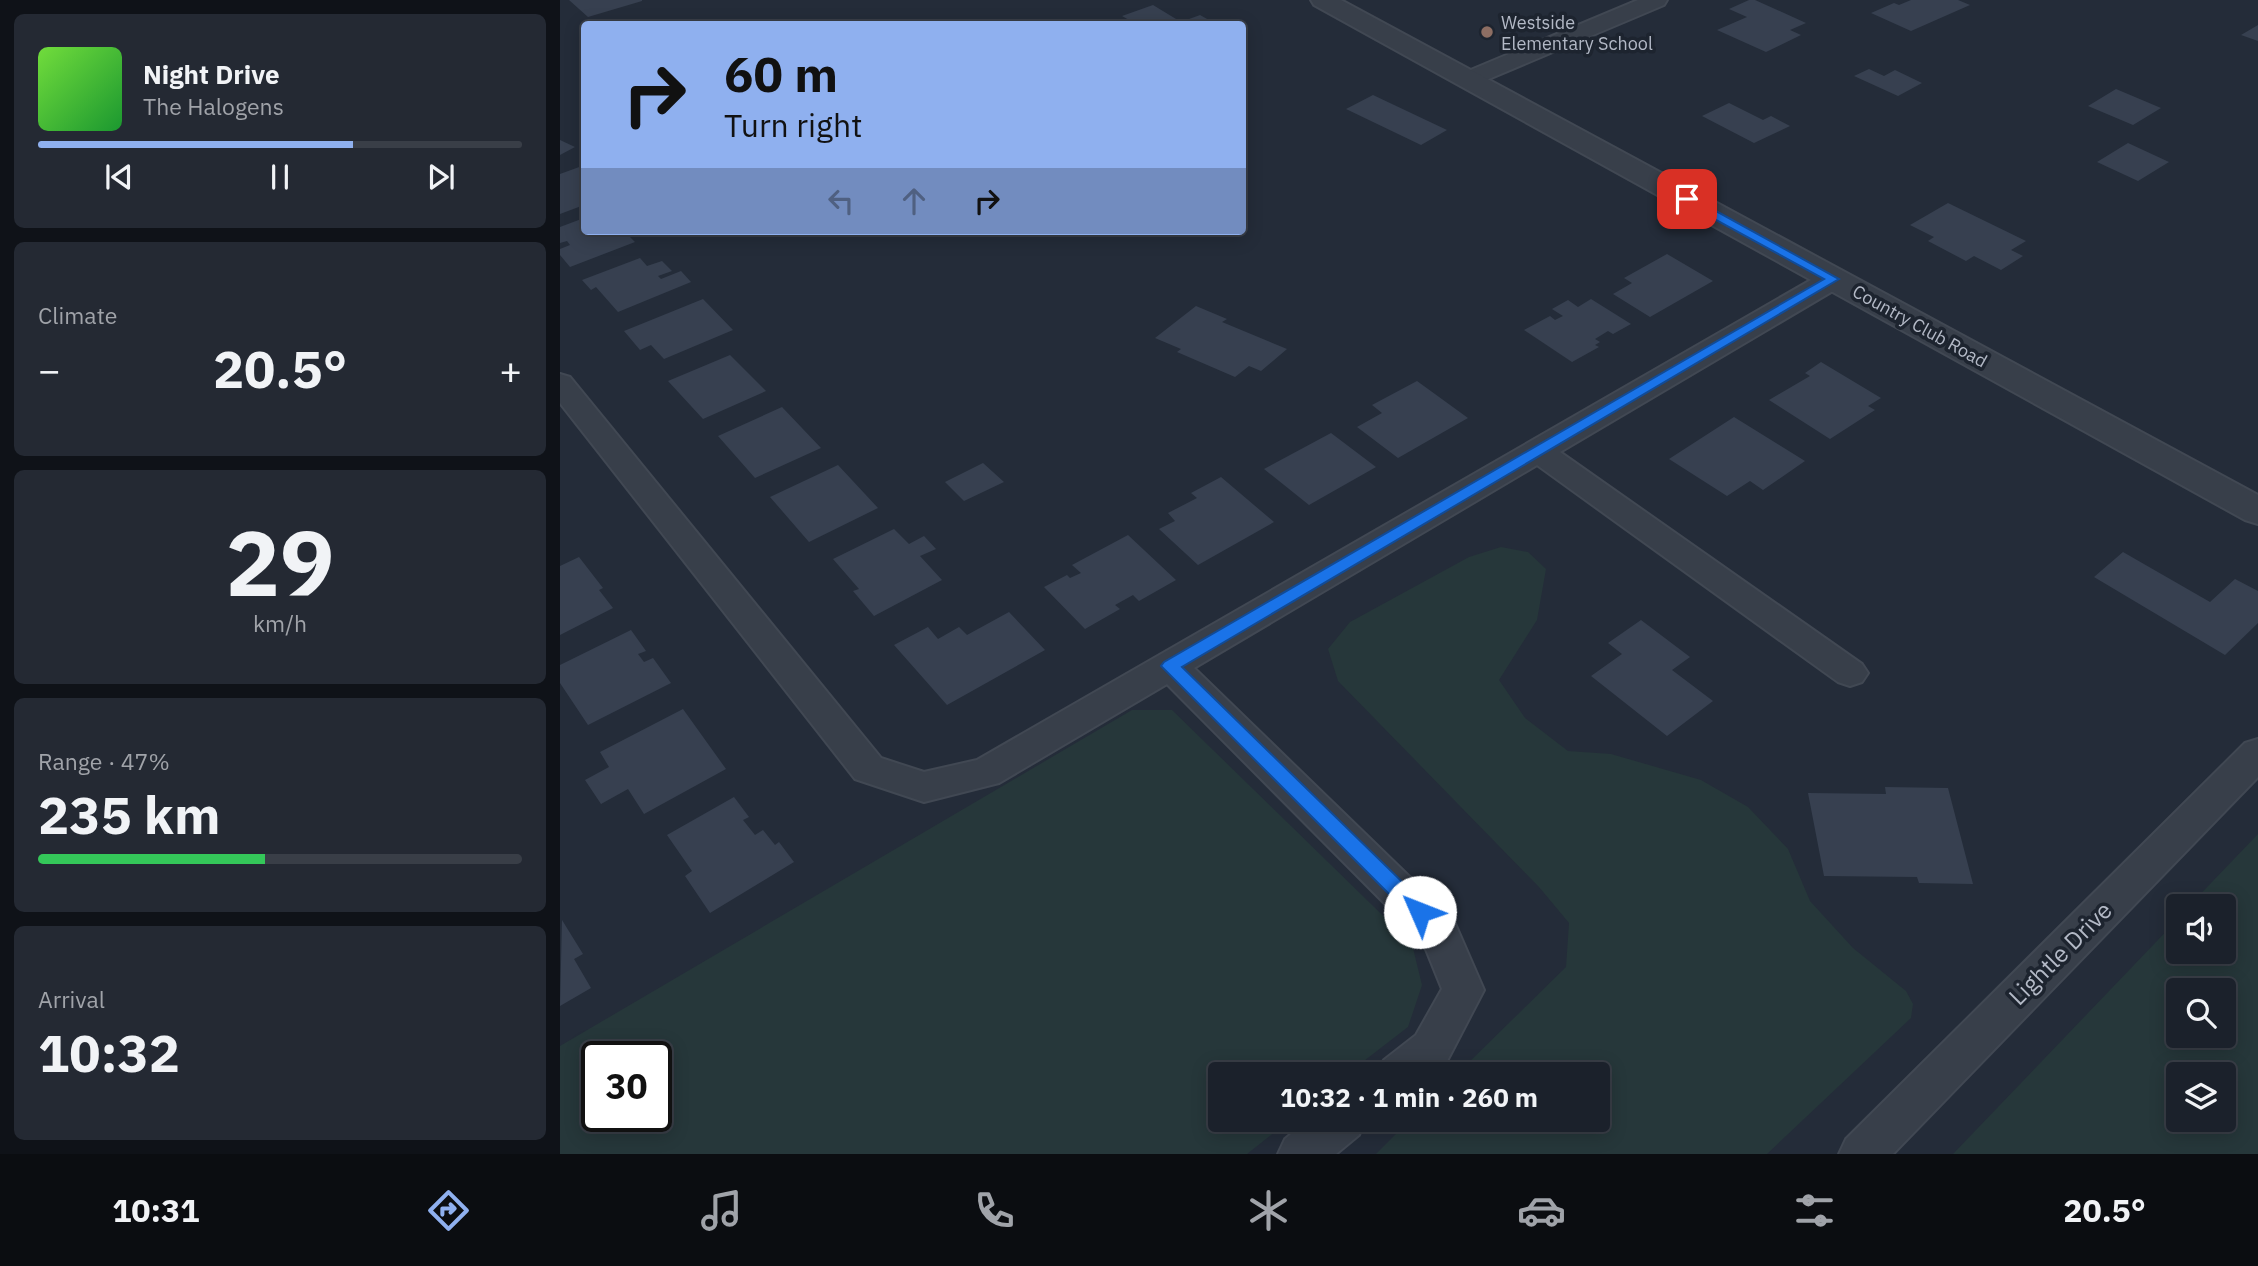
<!DOCTYPE html>
<html lang="en">
<head>
<meta charset="utf-8">
<style>
  :root { --surface:#1b212b; --page:#242933; --text:#f1f3f6; --muted:#a0a3a9; --line:#393e47; --accent:#8fb0ef }
  body { margin:0; font-family:"IBM Plex Sans",sans-serif; background:var(--page); color:var(--text); height:100vh; display:flex; flex-direction:column; font-size:26px; white-space:nowrap }
  * { box-sizing:border-box; margin:0 }
  p { font-size:23px; color:var(--muted) }
  .icon { flex:none; width:38px; height:38px; fill:none; stroke:currentColor; stroke-width:2; stroke-linecap:round; stroke-linejoin:round }
  .map { position:relative; flex:1; overflow:hidden }
  .details { display:flex; flex-direction:column; gap:14px; padding:14px; background:#0f1218; width:560px }
  .details>* { flex:none }
  .banner { position:absolute; left:21px; top:21px; width:665px; height:214px; border-radius:7px; box-shadow:0 4px 18px #0003,0 0 0 2px var(--line); background:#8fb0ef; color:#111; overflow:hidden }
  .tools { position:absolute; left:1606px; top:894px; display:grid; gap:14px }
  .tools a { display:grid; place-items:center; width:70px; height:70px; border-radius:7px; background:var(--surface); box-shadow:0 4px 18px #0003,0 0 0 2px var(--line); font-size:35px }
  .speed { position:absolute; left:21px; top:1041px; display:flex; gap:14px; font-size:35px; font-weight:700; text-align:center }
  .speed>* { display:grid; place-content:center; width:91px; height:91px; border-radius:50%; background:var(--surface); box-shadow:0 4px 18px #0003,0 0 0 2px var(--line); line-height:1 }
  .speed .limit { border:4px solid #111; border-radius:10px; background:#fff; color:#111 }
  .pin { position:absolute; display:grid; place-items:center; width:60px; height:60px; color:#fff; margin:-30px; border-radius:14px; box-shadow:0 4px 10px #0006 }
  .me { position:absolute; width:77px; margin:-38px; rotate:314deg; stroke-linejoin:round; filter:drop-shadow(0 0 5px #0008) }
  .turn { display:flex; align-items:center; gap:24px; height:147px; padding:0 28px; font-size:32px }
  .turn .icon { width:91px; height:91px; stroke-width:2.5 }
  .turn b { display:block; font-size:49px; line-height:60px }
  .lanes { display:flex; align-items:center; height:66px; padding:0 28px; background:#0003; justify-content:center; gap:35px; direction:ltr }
  .lanes .off { opacity:.35 }
  .big { font-size:52px; font-weight:700; line-height:1.1 }
  .details .tile { flex:1; display:flex; flex-direction:column; justify-content:center; gap:10px; min-width:0; padding:0 24px; border-radius:10px; background:var(--page) }
  .details .dial { align-items:center; gap:0 }
  .dial b { font-size:91px; line-height:1 }
  .song { display:flex; align-items:center; gap:21px }
  .cover { width:84px; height:84px; border-radius:10px; background:linear-gradient(135deg,hsl(100 70% 55%),hsl(130 70% 35%)) }
  .played { height:7px; border-radius:4px; background:linear-gradient(90deg,var(--accent) 65%,var(--line) 65%) }
  .keys { display:flex; justify-content:space-around; direction:ltr }
  .heat { display:flex; justify-content:space-between; align-items:center; font-size:38px; direction:ltr }
  .charge { height:10px; border-radius:5px; background:linear-gradient(90deg,#34c759 47%,var(--line) 0) }
  .trip { position:absolute; left:648px; top:1062px; width:402px; height:70px; border-radius:7px; background:var(--surface); box-shadow:0 4px 18px #0003,0 0 0 2px var(--line); font-weight:700; line-height:70px; text-align:center }
  .tab-bar { display:flex; height:112px; justify-content:space-around; align-items:center; background:#0b0d11; color:var(--muted) }
  .tab-bar .icon { width:49px; height:49px }
  .tab-bar .current { color:var(--accent) }
  .tab-bar b { font-size:32px; color:var(--text) }
  main { display:flex; flex:1; min-height:0 }
  .map>svg:first-child { display:block }
  .green { fill:#26373a; fill-rule:evenodd }
  .building { fill:#374050 }
  .lines { fill:none; stroke-linecap:round; stroke-linejoin:round }
  .minor-casing { stroke:#414853; stroke-width:4 }
  .tertiary-casing { stroke:#414853; stroke-width:4 }
  .minor { fill:#383f4a; fill-rule:evenodd }
  .tertiary { fill:#383f4a; fill-rule:evenodd }
  .route { fill:#1a73e8; stroke:#114b97; stroke-width:2 }
  .education-dot { fill:#8d6e63; stroke:#1d242f; stroke-width:2.5 }
  .labels { text-anchor:middle; dominant-baseline:central; stroke-width:7; stroke-linejoin:round; paint-order:stroke }
  .far-poi-label { font-size:18px; fill:#b3b9c6; stroke:#1d242f; text-anchor:start }
  .far-street-label { font-size:18px; fill:#b3b9c6; stroke:#1d242f }
  .near-street-label { font-size:24px; fill:#b3b9c6; stroke:#1d242f }
</style>
</head>
<body>
<main>
<section class="details">
<div class="tile">
<div class="song"><i class="cover"></i><div><b>Night Drive</b><p>The Halogens</p></div></div>
<div class="played"></div>
<div class="keys"><svg class="icon" aria-label="previous" viewBox="0 0 24 24"><path d="M18 5L8 12l10 7zM5 5v14"/></svg><svg class="icon" aria-label="pause" viewBox="0 0 24 24"><path d="M8 5v14M16 5v14"/></svg><svg class="icon" aria-label="next" viewBox="0 0 24 24"><path d="M6 5l10 7-10 7zM19 5v14"/></svg></div>
</div>
<div class="tile"><p>Climate</p>
<div class="heat"><a>−</a><b class="big">20.5°</b><a>+</a></div>
</div>
<div class="tile dial"><b>29</b><p>km/h</p></div>
<div class="tile"><p>Range · 47%</p><b class="big">235 km</b><div class="charge"></div></div>
<div class="tile"><p>Arrival</p><b class="big">10:32</b></div>
</section>
<div class="map">
<svg width="1698" height="1154" viewBox="0 0 1698 1154">
  <rect width="100%" height="100%" fill="#242c39"/>
  <path class="green" d="M941,547L968,552L986,569L977,620L939,680L965,718L1008,751L1051,754L1141,780L1188,807L1228,849L1250,901L1293,948L1346,991L1353,1004L1351,1018L1207,1154H816L850,1120H1038V1074H897L1006,967L1009,923L979,887L778,681L768,649L790,622L909,557Z
    M572,710H612L852,944L862,985L848,1027L787,1074H660V1120H730L687,1154H0V1046ZM37,1057H96V1116H37Z
    M1698,834V1154H1393L1619,918V952H1664V906H1629ZM1664,990V1036H1619V990ZM1664,1074V1120H1619V1074Z"/>
  <path class="building" d="M9,0H82V1L28,17Z
    M1189,0H1195L1246,23L1230,30L1241,35L1206,52L1157,30L1187,17L1169,9Z
    M1351,0H1398L1410,5L1351,31L1311,13L1334,3L1339,5Z
    M593,5L621,22L640,15L656,24H576L562,16Z
    M1698,25V41L1681,35Z
    M1309,69L1324,76L1335,70L1362,83L1338,96L1294,76Z
    M1556,89L1601,108L1573,125L1528,106Z
    M813,95L887,130L861,145L786,109Z
    M1169,103L1203,120L1211,116L1230,126L1194,143L1142,116Z
    M0,140L15,147L0,155Z
    M1568,143L1609,162L1578,181L1537,162Z
    M22,166L24,169V205L0,214V174Z
    M1388,203L1466,241L1451,250L1463,256L1441,270L1414,256L1406,261L1368,241L1374,237L1350,225Z
    M24,218V231H64L75,242L10,267L0,255V249L10,245L7,241L0,243V227Z
    M1107,254L1153,281L1090,317L1053,294L1072,283L1064,278Z
    M80,258L87,266L102,261L112,271L98,276L101,279L121,271L131,282L58,312L36,287L31,290L22,280Z
    M143,299L173,330L104,359L91,345L80,350L64,331Z
    M1031,299L1071,324L1053,334L1048,331L1035,339L1040,342L1035,345L1039,347L1012,362L964,330L990,316L995,320L1003,316L992,309L1008,300L1018,307Z
    M636,306L667,319L662,322L727,349L701,371L689,366L675,377L617,352L621,349L595,338Z
    M170,355L206,391L143,419L108,381Z
    M1261,362L1321,398L1308,406L1315,410L1270,439L1209,400L1250,376L1245,373Z
    M857,381L908,418L838,458L797,427L822,413L812,405Z
    M222,407L261,448L195,478L158,436Z
    M1174,417L1245,461L1203,490L1190,481L1167,496L1109,459Z
    M771,433L816,467L749,505L704,469Z
    M423,463L444,482L404,501L385,482Z
    M278,465L318,508L249,542L210,497Z
    M661,477L714,522L638,565L599,529L615,521L608,513L637,498L631,493Z
    M334,529L349,544L364,536L376,549L360,556L382,580L314,616L293,591L299,589L273,559Z
    M568,535L616,580L579,601L573,595L555,605L560,609L525,629L484,587L507,575L510,578L521,573L512,565Z
    M1563,552L1650,602L1675,579L1698,591V623L1665,655L1534,577Z
    M19,557L43,588L39,590L53,608L0,635V566Z
    M449,612L485,650L387,705L334,645L368,627L378,639L399,627L407,635Z
    M1081,620L1130,657L1112,670L1153,701L1107,736L1031,676L1062,654L1048,643Z
    M71,630L86,651L78,654L84,662L93,658L111,683L28,725L0,683V665Z
    M123,709L166,769L84,814L68,789L41,804L25,780L49,767L40,752Z
    M1325,787L1388,788L1413,884L1359,883L1357,877L1264,876L1248,793L1326,794Z
    M174,797L189,817L183,820L195,835L203,830L215,845L219,842L234,862L150,913L125,876L132,871L107,835Z
    M2,920L23,954L14,959L31,988L0,1006Z"/>
  <g class="lines">
    <g class="minor-casing">
      <path id="minor" d="M1078,0H1107L1104,5L917,84H901L898,79L901,74Z
        M1273,271L1283,273L1287,279L1283,285L1000,452L1302,664L1308,673L1302,682L1290,686L1278,682L977,465L634,668L893,919L924,990L886,1063L872,1074H817L824,1060L856,1035L882,989L863,942L607,684L439,783L364,802L295,779L0,403V374L10,377L321,758L364,772L417,760L1263,273Z
        M1698,739V777L1333,1154H1279L1286,1139L1685,743Z
        M748,1120H805L799,1135L776,1154H718L725,1139Z"/>
    </g>
    <g class="tertiary-casing">
      <path id="tertiary" d="M751,0H781L1698,495V524L1685,520L754,5Z"/>
    </g>
    <use href="#minor" class="minor"/>
    <use href="#tertiary" class="tertiary"/>
  </g>
  <path class="route" d="M1127,195L1279,279L622,667L867,906L870,912L867,918L860,920L853,918L601,666L604,662L1264,279L1123,202V196Z"/>
  <circle class="education-dot" cx="927" cy="32" r="7"/>
  <g class="labels">
    <g class="far-poi-label">
      <text x="941" y="22">Westside<tspan x="941" dy="21">Elementary School</tspan></text>
    </g>
    <g class="far-street-label">
      <text transform="translate(1360 326) rotate(29)">Country Club Road</text>
    </g>
    <g class="near-street-label">
      <text transform="translate(1500 953) rotate(-45)">Lightle Drive</text>
    </g>
  </g>
</svg>
<div class="tools">
<a><svg class="icon" aria-label="sound" viewBox="0 0 24 24"><path d="M4 9h4l5-4v14l-5-4H4zM17 9q2 3 0 6"/></svg></a>
<a><svg class="icon" aria-label="search" viewBox="0 0 24 24"><circle cx="10" cy="10" r="6"/><path d="M15 15l6 6"/></svg></a>
<a><svg class="icon" aria-label="layers" viewBox="0 0 24 24"><path d="M12 4l9 5-9 5-9-5zM3 14l9 5 9-5"/></svg></a>
</div>
<div class="speed"><div class="limit">30</div></div>
<div class="pin" style="left:1127px;top:199px;background:#d93025"><svg class="icon" aria-label="arrive" viewBox="0 0 24 24"><path d="M6 21V4h12l-3 4 3 4H6"/></svg></div>
<svg class="me" style="left:860px;top:912px" viewBox="-20 -20 40 40"><circle r="19" fill="#fff"/><path d="M0-13L10 11 0 6-10 11z" fill="#1a73e8"/></svg>
<div class="trip">10:32 · 1 min · 260 m</div>
<div class="banner">
<div class="turn"><svg class="icon" aria-label="right" viewBox="0 0 24 24"><path d="M7 20v-9h11M14 6l5 5-5 5"/></svg><div><b>60 m</b>Turn right</div></div>
<div class="lanes"><svg class="icon off" aria-label="left" viewBox="0 0 24 24"><path d="M17 20v-9H6M10 6l-5 5 5 5"/></svg><svg class="icon off" aria-label="ahead" viewBox="0 0 24 24"><path d="M12 20V5M6 11l6-6 6 6"/></svg><svg class="icon" aria-label="right" viewBox="0 0 24 24"><path d="M7 20v-9h11M14 6l5 5-5 5"/></svg></div>
</div>
</div>
</main>
<nav class="tab-bar">
<b>10:31</b>
<svg class="icon current" aria-label="directions" viewBox="0 0 24 24"><path d="M12 3l9 9-9 9-9-9zM9 14v-3h6M13 9l2 2-2 2"/></svg>
<svg class="icon" aria-label="music" viewBox="0 0 24 24"><path d="M9 18V5l10-2v13"/><circle cx="6" cy="18" r="3"/><circle cx="16" cy="16" r="3"/></svg>
<svg class="icon" aria-label="phone" viewBox="0 0 24 24"><path d="M5 4h4l2 5-3 2q2 4 5 5l2-3 5 2v4C11 20 4 13 5 4z"/></svg>
<svg class="icon" aria-label="climate" viewBox="0 0 24 24"><path d="M12 3v18M4 7l16 10M4 17L20 7"/></svg>
<svg class="icon" aria-label="car" viewBox="0 0 24 24"><path d="M5 17H2v-5l4-1 3-4h7l3 4 3 1v5h-3M9 17h6M6 11h13"/><circle cx="7" cy="17" r="2"/><circle cx="17" cy="17" r="2"/></svg>
<svg class="icon" aria-label="filters" viewBox="0 0 24 24"><path d="M4 7h16M4 17h16"/><circle cx="9" cy="7" r="2"/><circle cx="15" cy="17" r="2"/></svg>
<b>20.5°</b>
</nav>
</body>
</html>
